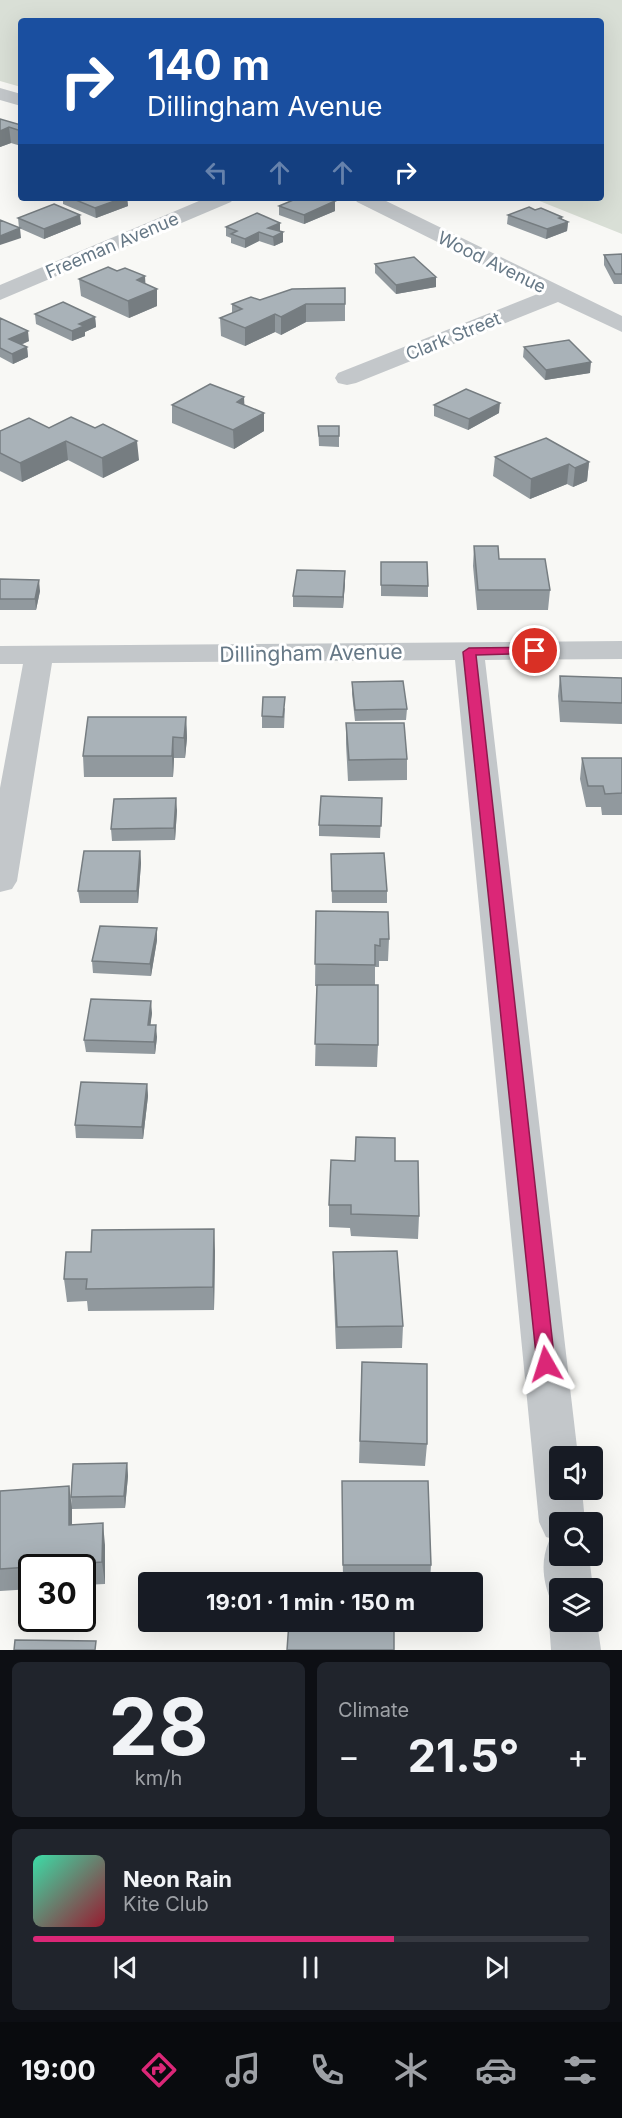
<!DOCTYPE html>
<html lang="en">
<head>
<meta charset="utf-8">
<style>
  :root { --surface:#171b24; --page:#20242c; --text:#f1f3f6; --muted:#9ea1a6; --line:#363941; --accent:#db2777 }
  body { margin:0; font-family:Inter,sans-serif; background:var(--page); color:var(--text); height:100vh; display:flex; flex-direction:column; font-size:22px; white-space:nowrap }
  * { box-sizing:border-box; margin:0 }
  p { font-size:20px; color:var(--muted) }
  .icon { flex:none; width:33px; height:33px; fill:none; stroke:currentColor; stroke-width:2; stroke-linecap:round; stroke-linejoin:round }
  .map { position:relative; height:1650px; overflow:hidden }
  .side { display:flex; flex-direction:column; gap:12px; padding:12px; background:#0d0f14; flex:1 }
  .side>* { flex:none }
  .hud { position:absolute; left:18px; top:18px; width:586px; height:183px; border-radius:6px; box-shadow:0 6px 24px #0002; background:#1a4fa0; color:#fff; overflow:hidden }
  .controls { position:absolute; left:549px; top:1446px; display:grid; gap:12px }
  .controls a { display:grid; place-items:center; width:54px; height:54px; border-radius:6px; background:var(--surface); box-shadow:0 6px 24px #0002; font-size:30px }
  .speed { position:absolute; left:18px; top:1554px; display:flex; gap:12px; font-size:30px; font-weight:700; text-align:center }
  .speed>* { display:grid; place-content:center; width:78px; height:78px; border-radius:50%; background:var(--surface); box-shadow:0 6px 24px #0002; line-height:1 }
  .speed .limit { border:3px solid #111; border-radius:9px; background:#fff; color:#111 }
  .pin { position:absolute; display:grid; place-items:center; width:51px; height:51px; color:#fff; margin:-26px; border:3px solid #fff; border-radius:50%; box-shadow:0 2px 6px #0007 }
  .me { position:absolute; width:66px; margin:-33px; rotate:354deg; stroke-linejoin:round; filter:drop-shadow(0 0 4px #0008) }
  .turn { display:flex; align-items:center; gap:21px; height:126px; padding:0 30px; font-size:27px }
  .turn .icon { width:78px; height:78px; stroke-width:2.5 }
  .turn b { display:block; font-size:42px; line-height:51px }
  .lanes { display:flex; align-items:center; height:57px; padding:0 30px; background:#0003; justify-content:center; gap:30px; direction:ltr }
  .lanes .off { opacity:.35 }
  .big { font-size:45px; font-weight:700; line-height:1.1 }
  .side .widget { flex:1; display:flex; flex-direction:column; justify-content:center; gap:9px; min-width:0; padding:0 21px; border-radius:9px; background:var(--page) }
  .side .dial { align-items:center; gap:0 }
  .dial b { font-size:78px; line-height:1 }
  .song { display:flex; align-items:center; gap:18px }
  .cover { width:72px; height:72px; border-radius:9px; background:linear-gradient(135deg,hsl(160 70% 55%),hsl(350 70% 35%)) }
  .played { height:6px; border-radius:3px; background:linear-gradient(90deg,var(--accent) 65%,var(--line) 65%) }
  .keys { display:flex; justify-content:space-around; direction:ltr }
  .heat { display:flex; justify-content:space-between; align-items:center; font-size:33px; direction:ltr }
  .side .tiles { flex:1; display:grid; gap:12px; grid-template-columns:1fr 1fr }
  .widget:last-child { grid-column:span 2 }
  .trip { position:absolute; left:138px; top:1572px; width:345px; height:60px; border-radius:6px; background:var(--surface); box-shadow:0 6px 24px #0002; font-weight:700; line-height:60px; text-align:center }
  .tab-bar { display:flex; height:96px; justify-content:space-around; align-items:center; background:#090b0e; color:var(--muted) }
  .tab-bar .icon { width:42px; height:42px }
  .tab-bar .current { color:var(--accent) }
  .tab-bar b { font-size:27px; color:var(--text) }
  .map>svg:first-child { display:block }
  .green { fill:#d9dfd6 }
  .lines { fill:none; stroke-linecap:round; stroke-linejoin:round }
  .minor { fill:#c3c7ca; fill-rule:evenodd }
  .wall { fill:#91999e }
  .shaded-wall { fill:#767d81 }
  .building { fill:#a9b2b8; stroke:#767d81; stroke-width:1.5 }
  .route { fill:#db2777; stroke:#8e194d; stroke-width:1.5 }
  .labels { text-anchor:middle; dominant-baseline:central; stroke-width:6; stroke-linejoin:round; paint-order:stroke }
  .far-street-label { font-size:18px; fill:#667886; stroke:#fff }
  .street-label { font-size:21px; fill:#667886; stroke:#fff }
</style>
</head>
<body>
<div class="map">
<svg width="622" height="1650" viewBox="0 0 622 1650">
  <rect width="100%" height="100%" fill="#f8f8f5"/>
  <path class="green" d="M0,0H622V234L532,198H602V21H21V87L0,81Z"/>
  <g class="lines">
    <path class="minor" d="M0,88L21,94V106L0,100Z
      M206,198H234L231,202L0,300V285Z
      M354,198H380L622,316V332L558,302L356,383L347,385L338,383L335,378L338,373L540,293L357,202Z
      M622,641V659L485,660L578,1456H560V1490H582L585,1522H560V1556H589L593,1588H560V1622H592V1611L597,1622L601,1650H551L549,1622L557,1605L552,1603C543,1583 540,1562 549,1541L553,1539L546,1537L539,1522L455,660L52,663L17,881L12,889L0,892V788L23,664H0V646Z"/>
  </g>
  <path class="wall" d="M0,119L21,125V146L11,143L0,147Z
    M63,198H127L128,206L96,218L63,204Z
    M335,201V211L304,224L279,215V206Z
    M535,210L562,217V219L568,222L567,231L546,239L507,224L508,215Z
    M18,218L81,224L44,239L19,228Z
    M226,227L280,231L283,242L274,246L259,241L245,248L231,243V238L226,236Z
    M622,254V284H614L604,265V255Z
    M375,264L436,287L396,294L375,273Z
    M79,279L146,284L157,289V306L129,318L81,296Z
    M345,288V321L306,322L281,335L275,332L245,346L221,336L220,318L232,313V304Z
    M35,314L95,317L96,327L85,332V336L72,341L36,324Z
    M0,318L29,341L21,345L27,347L28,357L13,364L0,357Z
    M524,347L590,373L545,380L523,357Z
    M244,397V405L264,431L234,449L172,423V405Z
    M434,405L499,413L468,430L434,416Z
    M318,426H339V447L319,446Z
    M49,428L139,460L103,478L68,460L22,482L0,471V431Z
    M495,457L589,462L587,481L573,487L567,484L530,499L493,476Z
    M474,546L499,559L550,590L548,610H477L473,566Z
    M381,562L428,586V597L381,596Z
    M0,579L40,591L36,610H0Z
    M345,582L343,608L293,607V596Z
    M560,676L622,678V724L560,722L558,696Z
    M352,682L407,709L406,720L355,721L352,694Z
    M285,708L284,728H262V716Z
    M186,717L187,738L185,758H174L173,777H84L83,756Z
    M346,723L407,759V780L348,781L346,744Z
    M582,758H622V815H602L601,807H586L580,779Z
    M382,798L380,838L319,836V825Z
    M177,810L175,840L112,841L111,829Z
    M140,851L141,863L138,903H80L78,891Z
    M331,854L387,891V903H332Z
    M316,911L389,939L388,961H379V967H375V985L378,1045L377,1067L315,1066L317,986H315Z
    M157,928V940L151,976L93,973L92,961Z
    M152,1013L150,1025L157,1037L155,1054L86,1052L84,1040Z
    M147,1084L148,1096L143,1139L76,1138L75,1125Z
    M355,1161H395L419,1216L418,1239L351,1236L350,1228L329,1227V1205Z
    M215,1251L214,1310L88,1311L87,1301L67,1302L64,1279Z
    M333,1252L403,1326L402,1348L336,1349L333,1274Z
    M362,1362L427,1444L425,1466L359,1463Z
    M127,1463L128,1476L125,1508L72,1509L71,1497Z
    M342,1481L431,1565L430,1582H343Z
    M69,1486L72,1508V1525L105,1545V1584L82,1585V1568H32V1589L0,1591V1491Z"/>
  <path class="shaded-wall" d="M9,127L11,143L0,147V131Z
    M123,198H127L128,206L96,218L95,208Z
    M335,201V211L304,224V215Z
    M80,215L81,224L44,239V229Z
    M562,217L561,224L568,222L567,231L546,239L547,229L559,218Z
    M280,223V233L268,228Z
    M20,228L21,238L0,245V236Z
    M259,232V241L245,248V239Z
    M283,232V242L274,246L273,237Z
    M145,276L146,293L157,289V306L129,318L128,301L137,280Z
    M436,277V287L396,294V285Z
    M306,304V322L281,335V317Z
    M275,314V332L245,346V328Z
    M95,317L96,327L85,332V336L72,341V331L79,324Z
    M28,331L29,341L10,349L9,339Z
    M27,347L28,357L13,364L12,354Z
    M591,362L590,373L545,380L546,370Z
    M244,397L245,416L237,402Z
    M500,403L499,413L468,430L469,419Z
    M264,413V431L234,449L233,430Z
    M66,441L68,460L22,482L20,463Z
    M137,441L139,460L103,478L102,458Z
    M589,462L587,481L573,487L575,468Z
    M569,464L567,484L530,499L531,479Z
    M345,571V582L343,608V597Z
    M39,580L40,591L36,610L35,599Z
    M186,717L187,738L185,758L184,738Z
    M173,737L174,758L173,777L172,756Z
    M176,798L177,810L175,840L174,828Z
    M140,851L141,863L138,903L137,891Z
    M157,928V940L151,976L150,964Z
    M151,1001L152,1013L149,1037L148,1025Z
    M156,1025L157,1037L155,1054L154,1042Z
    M147,1084L148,1096L143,1139L142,1127Z
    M214,1229L215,1251L214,1310L213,1287Z
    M127,1463L128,1476L125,1508L124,1496Z
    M69,1486L72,1508V1547L69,1525Z
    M103,1523L105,1545V1584L102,1562Z"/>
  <path class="building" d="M0,119L21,125V131L9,127L0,131Z
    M71,198H123L95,208Z
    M298,198H326L335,201L304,215L279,206Z
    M54,204L80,215L44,229L18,218Z
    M529,207L535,210L541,208L562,217L559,218L568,222L547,229L508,215Z
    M257,213L280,223L268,228L283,232L273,237L259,232L245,239L231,234L237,231L226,227Z
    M0,220L20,228L0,236Z
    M622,254V274H615L604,255Z
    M414,257L436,277L396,285L375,264Z
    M108,267L117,271L125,268L145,276L137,280L157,289L128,301L79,279Z
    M345,288V304H306L281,317L275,314L245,328L220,318L242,309L232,304L251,297L260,300L292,289Z
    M63,302L95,317L79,324L84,326L72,331L35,314Z
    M0,318L28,331L9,339L27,347L12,354L0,348Z
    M569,340L591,362L546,370L524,347Z
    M210,384L244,397L237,402L264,413L233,430L172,405Z
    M466,389L500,403L469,419L434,405Z
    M71,417L95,428L103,424L137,441L102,458L66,441L20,463L0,453V431L29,418L49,428Z
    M318,426H339V436H319Z
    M546,438L589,462L575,468L569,464L531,479L495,457Z
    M474,546H498L499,559H545L550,590H478Z
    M381,562H427L428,586L381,585Z
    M297,570L345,571L343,597L293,596Z
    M0,579L39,580L35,599H0Z
    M560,676L622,678V703L562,701Z
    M403,681L407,709L355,710L352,682Z
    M263,697H285L283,717L262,716Z
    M88,717H186L184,738L173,737L172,756H83Z
    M346,723H404L407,759L349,760Z
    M582,758H622V793L605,794L603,786H588Z
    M321,796L382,798L381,826L319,825Z
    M176,798L174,828L111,829L114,799Z
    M84,851H140L137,891H78Z
    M384,853L387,891H332L331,854Z
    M316,911L388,912L389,939H380V946L375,945V965L315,964Z
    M100,926L157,928L150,964L92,961Z
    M317,985H378V1045L315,1044Z
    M91,999L151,1001L148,1025H156L154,1042L84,1040Z
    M81,1082L147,1084L142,1127L75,1125Z
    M356,1137L395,1138V1161H418L419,1216L351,1214V1205H329L331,1160L355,1161Z
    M214,1229L213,1287L86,1289L87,1279H64L66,1252H91L92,1230Z
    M397,1251L403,1326L337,1327L333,1252Z
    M362,1362L427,1364V1444L360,1441Z
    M127,1463L124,1496L71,1497L73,1464Z
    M342,1481H428L431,1565H343Z
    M69,1486V1525L103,1523L102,1562L0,1569V1491Z
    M289,1622H394V1650H287Z
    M15,1640L96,1641L95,1650H14Z"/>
  <path class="route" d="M535,647L541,651L539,653L476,655L555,1364L552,1369L546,1371L539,1369L537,1364L463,652L469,648Z"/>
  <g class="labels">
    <g class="far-street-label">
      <text transform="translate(112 245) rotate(-23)">Freeman Avenue</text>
      <text transform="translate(492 262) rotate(26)">Wood Avenue</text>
      <text transform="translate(453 336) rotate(-22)">Clark Street</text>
    </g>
    <g class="street-label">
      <text transform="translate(311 653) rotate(-1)">Dillingham Avenue</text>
    </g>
  </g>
</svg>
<div class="controls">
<a><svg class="icon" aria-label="sound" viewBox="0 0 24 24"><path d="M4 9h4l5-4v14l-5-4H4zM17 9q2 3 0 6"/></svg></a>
<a><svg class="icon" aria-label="search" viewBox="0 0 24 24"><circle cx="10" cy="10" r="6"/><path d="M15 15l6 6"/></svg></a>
<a><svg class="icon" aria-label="layers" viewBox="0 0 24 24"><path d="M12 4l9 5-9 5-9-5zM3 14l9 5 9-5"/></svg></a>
</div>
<div class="speed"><div class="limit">30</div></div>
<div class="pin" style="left:535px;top:651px;background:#d93025"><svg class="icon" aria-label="arrive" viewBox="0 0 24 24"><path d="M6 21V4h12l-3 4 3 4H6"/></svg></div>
<svg class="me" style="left:546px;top:1364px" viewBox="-20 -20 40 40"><path d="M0-17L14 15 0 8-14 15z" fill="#db2777" stroke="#fff" stroke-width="4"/></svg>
<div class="trip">19:01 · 1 min · 150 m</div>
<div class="hud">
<div class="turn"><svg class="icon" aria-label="right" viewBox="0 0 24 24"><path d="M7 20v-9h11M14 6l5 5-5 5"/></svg><div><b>140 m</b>Dillingham Avenue</div></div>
<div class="lanes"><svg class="icon off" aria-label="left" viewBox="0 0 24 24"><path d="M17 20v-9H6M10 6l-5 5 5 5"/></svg><svg class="icon off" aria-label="ahead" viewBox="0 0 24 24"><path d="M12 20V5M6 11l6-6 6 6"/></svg><svg class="icon off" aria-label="ahead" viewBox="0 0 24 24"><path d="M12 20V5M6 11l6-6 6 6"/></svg><svg class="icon" aria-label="right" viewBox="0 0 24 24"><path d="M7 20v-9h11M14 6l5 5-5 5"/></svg></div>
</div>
</div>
<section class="side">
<div class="tiles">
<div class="widget dial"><b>28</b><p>km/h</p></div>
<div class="widget"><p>Climate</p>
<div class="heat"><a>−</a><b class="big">21.5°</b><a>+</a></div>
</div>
<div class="widget">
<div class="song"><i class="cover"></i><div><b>Neon Rain</b><p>Kite Club</p></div></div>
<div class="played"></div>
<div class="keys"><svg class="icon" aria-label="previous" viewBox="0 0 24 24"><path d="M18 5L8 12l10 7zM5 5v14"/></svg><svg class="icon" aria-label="pause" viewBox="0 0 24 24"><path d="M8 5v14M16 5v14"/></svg><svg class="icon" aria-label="next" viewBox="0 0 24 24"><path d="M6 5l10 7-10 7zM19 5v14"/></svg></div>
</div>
</div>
</section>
<nav class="tab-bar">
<b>19:00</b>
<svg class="icon current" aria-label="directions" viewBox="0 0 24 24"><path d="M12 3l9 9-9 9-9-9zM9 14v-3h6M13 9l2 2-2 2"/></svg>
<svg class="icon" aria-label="music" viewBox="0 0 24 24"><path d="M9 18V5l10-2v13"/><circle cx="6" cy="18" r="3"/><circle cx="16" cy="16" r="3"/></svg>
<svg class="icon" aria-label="phone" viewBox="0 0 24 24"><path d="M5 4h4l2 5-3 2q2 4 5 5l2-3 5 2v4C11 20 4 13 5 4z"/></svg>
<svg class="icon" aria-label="climate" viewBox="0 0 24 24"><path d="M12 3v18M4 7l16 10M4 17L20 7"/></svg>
<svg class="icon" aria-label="car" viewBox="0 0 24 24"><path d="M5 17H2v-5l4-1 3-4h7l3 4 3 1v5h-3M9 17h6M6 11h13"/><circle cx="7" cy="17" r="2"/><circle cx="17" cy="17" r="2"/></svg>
<svg class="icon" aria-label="filters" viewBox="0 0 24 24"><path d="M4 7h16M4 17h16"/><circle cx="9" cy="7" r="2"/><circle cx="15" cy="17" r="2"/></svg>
</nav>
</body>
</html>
